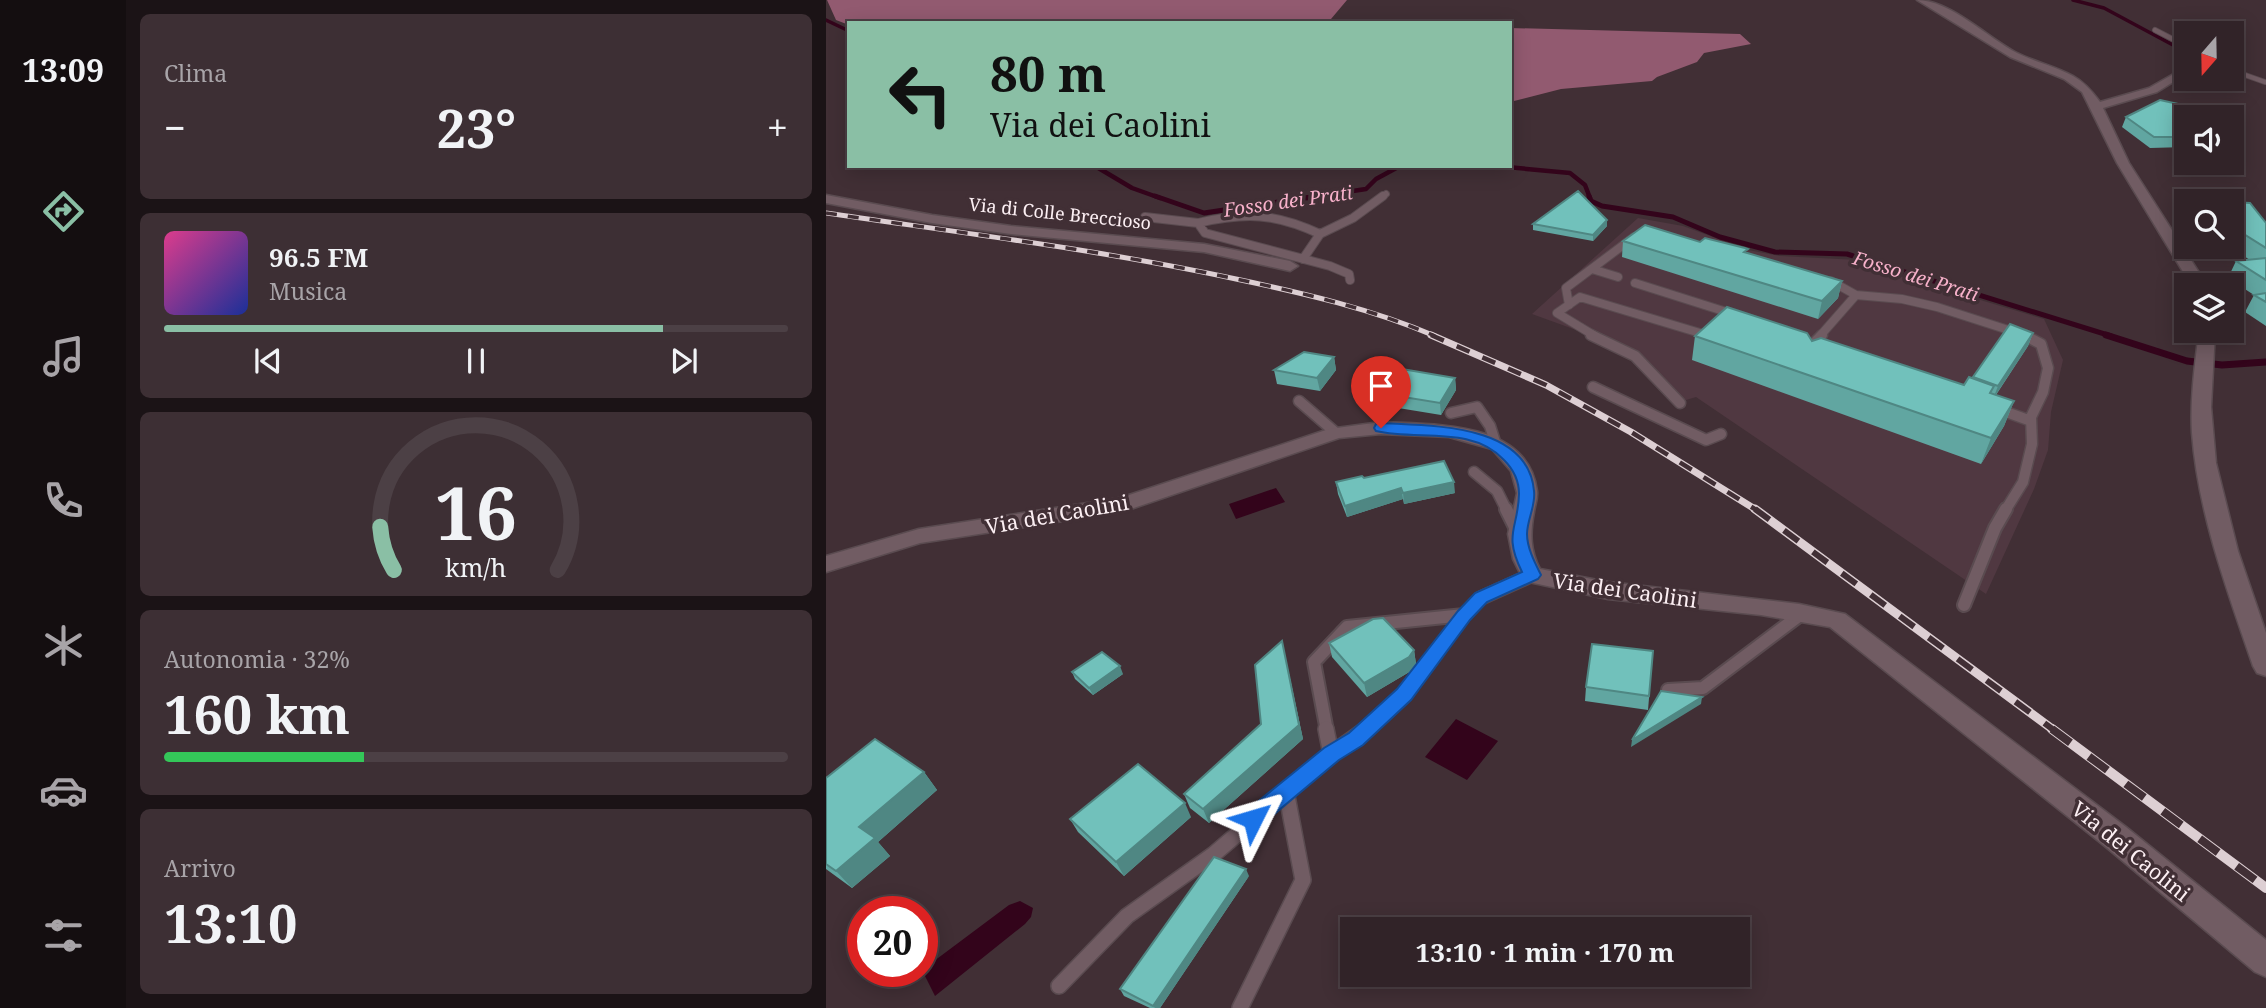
<!DOCTYPE html>
<html lang="it">
<head>
<meta charset="utf-8">
<style>
  :root { --surface:#312328; --page:#3d2f34; --text:#f1f3f6; --muted:#a8a4a8; --line:#4c4045; --accent:#8abfa5 }
  body { margin:0; font-family:"Noto Serif",serif; background:var(--page); color:var(--text); height:100vh; display:flex; flex-direction:column; font-size:26px; white-space:nowrap }
  * { box-sizing:border-box; margin:0 }
  p { font-size:23px; color:var(--muted) }
  .icon { flex:none; width:38px; height:38px; fill:none; stroke:currentColor; stroke-width:2; stroke-linecap:round; stroke-linejoin:round }
  .map { position:relative; flex:1; overflow:hidden }
  .sheet { display:flex; flex-direction:column; gap:14px; padding:14px; background:#1b1316; width:700px }
  .sheet>* { flex:none }
  .top-card { position:absolute; left:21px; top:21px; width:665px; height:147px; border-radius:0px; box-shadow:0 4px 18px #0003,0 0 0 2px var(--line); background:#8abfa5; color:#111; overflow:hidden }
  .needle { width:46px; rotate:200deg }
  .controls { position:absolute; left:1348px; top:21px; display:grid; gap:14px }
  .controls a { display:grid; place-items:center; width:70px; height:70px; border-radius:0px; background:var(--surface); box-shadow:0 4px 18px #0003,0 0 0 2px var(--line); font-size:35px }
  .speed { position:absolute; left:21px; top:896px; display:flex; gap:14px; font-size:35px; font-weight:700; text-align:center }
  .speed>* { display:grid; place-content:center; width:91px; height:91px; border-radius:50%; background:var(--surface); box-shadow:0 4px 18px #0003,0 0 0 2px var(--line); line-height:1 }
  .speed .limit { border:10px solid #d22; background:#fff; color:#111 }
  .pin { position:absolute; display:grid; place-items:center; width:60px; height:60px; color:#fff; margin:-72px -30px; border-radius:50% 50% 50% 0; rotate:-45deg; box-shadow:0 0 7px #0007 }
  .pin .icon { rotate:45deg }
  .me { position:absolute; width:77px; margin:-38px; rotate:50deg; stroke-linejoin:round; filter:drop-shadow(0 0 5px #0008) }
  .turn { display:flex; align-items:center; gap:24px; height:147px; padding:0 28px; font-size:32px }
  .turn .icon { width:91px; height:91px; stroke-width:2.5 }
  .turn b { display:block; font-size:49px; line-height:60px }
  .big { font-size:52px; font-weight:700; line-height:1.1 }
  .sheet .tile { flex:1; display:flex; flex-direction:column; justify-content:center; gap:10px; min-width:0; padding:0 24px; border-radius:10px; background:var(--page) }
  .sheet .dial { align-items:center; gap:0 }
  .dial svg { height:182px; overflow:visible; fill:none; stroke:var(--line); stroke-width:7; stroke-linecap:round; text-anchor:middle }
  .dial text { fill:var(--text); stroke:none }
  .song { display:flex; align-items:center; gap:21px }
  .cover { width:84px; height:84px; border-radius:10px; background:linear-gradient(135deg,hsl(330 70% 55%),hsl(230 70% 35%)) }
  .played { height:7px; border-radius:4px; background:linear-gradient(90deg,var(--accent) 80%,var(--line) 80%) }
  .keys { display:flex; justify-content:space-around; direction:ltr }
  .heat { display:flex; justify-content:space-between; align-items:center; font-size:38px; direction:ltr }
  .charge { height:10px; border-radius:5px; background:linear-gradient(90deg,#34c759 32%,var(--line) 0) }
  .trip { position:absolute; left:514px; top:917px; width:410px; height:70px; border-radius:0px; background:var(--surface); box-shadow:0 4px 18px #0003,0 0 0 2px var(--line); font-weight:700; line-height:70px; text-align:center }
  main { display:flex; flex:1; min-height:0 }
  .dock { display:flex; flex-direction:column; width:126px; justify-content:space-around; align-items:center; background:#140e10; color:var(--muted) }
  .dock .icon { width:49px; height:49px }
  .dock .on { color:var(--accent) }
  .dock b { font-size:32px; color:var(--text) }
  .map>svg:first-child { display:block }
  .built { fill:#503841 }
  .forest { fill:#925a70 }
  .water { fill:#33041b }
  .lines { fill:none; stroke-linecap:round; stroke-linejoin:round }
  .stream-far3 { stroke:#33041b; stroke-width:3.5 }
  .stream-far2 { stroke:#33041b; stroke-width:4.5 }
  .stream-far1 { stroke:#33041b; stroke-width:5 }
  .stream { stroke:#33041b; stroke-width:7 }
  .lane-far5-casing { stroke:#5a4b50; stroke-width:6 }
  .lane-far4-casing { stroke:#5a4b50; stroke-width:8 }
  .lane-far3-casing { stroke:#5a4b50; stroke-width:10 }
  .lane-far2-casing { stroke:#5a4b50; stroke-width:13 }
  .lane-far1-casing { stroke:#5a4b50; stroke-width:16 }
  .lane-casing { stroke:#5a4b50; stroke-width:18 }
  .street-casing { stroke:#5a4b50; stroke-width:3 }
  .lane-far5 { stroke:#715c63; stroke-width:4.5 }
  .lane-far4 { stroke:#715c63; stroke-width:6 }
  .lane-far3 { stroke:#715c63; stroke-width:8 }
  .lane-far2 { stroke:#715c63; stroke-width:10 }
  .lane-far1 { stroke:#715c63; stroke-width:12 }
  .lane { stroke:#715c63; stroke-width:15 }
  .street { fill:#715c63; fill-rule:evenodd }
  .rail-far3-casing { stroke:#ddcfd3; stroke-width:5 }
  .rail-far2-casing { stroke:#ddcfd3; stroke-width:7 }
  .rail-far1-casing { stroke:#ddcfd3; stroke-width:9 }
  .rail-casing { stroke:#ddcfd3; stroke-width:10 }
  .rail-far3 { stroke:#412f35; stroke-width:3.5; stroke-dasharray:11; stroke-linecap:butt }
  .rail-far2 { stroke:#412f35; stroke-width:4.5; stroke-dasharray:14; stroke-linecap:butt }
  .rail-far1 { stroke:#412f35; stroke-width:6; stroke-dasharray:18; stroke-linecap:butt }
  .rail { stroke:#412f35; stroke-width:8; stroke-dasharray:23; stroke-linecap:butt }
  .wall { fill:#61a6a1 }
  .shaded-wall { fill:#4f8783 }
  .building { fill:#71c1bb; stroke:#4f8783; stroke-width:2 }
  .route { fill:#1a73e8; stroke:#114b97; stroke-width:2 }
  .labels { text-anchor:middle; dominant-baseline:central; stroke-width:7; stroke-linejoin:round; paint-order:stroke }
  .far-street-label { font-size:18px; fill:#fceff3; stroke:#412f35 }
  .far-water-label { font-size:19px; font-style:italic; fill:#f7b1ca; stroke:#412f35 }
  .street-label { font-size:21px; fill:#fceff3; stroke:#412f35 }
</style>
</head>
<body>
<main>
<nav class="dock">
<b>13:09</b>
<svg class="icon on" aria-label="directions" viewBox="0 0 24 24"><path d="M12 3l9 9-9 9-9-9zM9 14v-3h6M13 9l2 2-2 2"/></svg>
<svg class="icon" aria-label="music" viewBox="0 0 24 24"><path d="M9 18V5l10-2v13"/><circle cx="6" cy="18" r="3"/><circle cx="16" cy="16" r="3"/></svg>
<svg class="icon" aria-label="phone" viewBox="0 0 24 24"><path d="M5 4h4l2 5-3 2q2 4 5 5l2-3 5 2v4C11 20 4 13 5 4z"/></svg>
<svg class="icon" aria-label="climate" viewBox="0 0 24 24"><path d="M12 3v18M4 7l16 10M4 17L20 7"/></svg>
<svg class="icon" aria-label="car" viewBox="0 0 24 24"><path d="M5 17H2v-5l4-1 3-4h7l3 4 3 1v5h-3M9 17h6M6 11h13"/><circle cx="7" cy="17" r="2"/><circle cx="17" cy="17" r="2"/></svg>
<svg class="icon" aria-label="filters" viewBox="0 0 24 24"><path d="M4 7h16M4 17h16"/><circle cx="9" cy="7" r="2"/><circle cx="15" cy="17" r="2"/></svg>
</nav>
<section class="sheet">
<div class="tile"><p>Clima</p>
<div class="heat"><a>−</a><b class="big">23°</b><a>+</a></div>
</div>
<div class="tile">
<div class="song"><i class="cover"></i><div><b>96.5 FM</b><p>Musica</p></div></div>
<div class="played"></div>
<div class="keys"><svg class="icon" aria-label="previous" viewBox="0 0 24 24"><path d="M18 5L8 12l10 7zM5 5v14"/></svg><svg class="icon" aria-label="pause" viewBox="0 0 24 24"><path d="M8 5v14M16 5v14"/></svg><svg class="icon" aria-label="next" viewBox="0 0 24 24"><path d="M6 5l10 7-10 7zM19 5v14"/></svg></div>
</div>
<div class="tile dial"><svg viewBox="0 0 100 80">
<path d="M14 69A42 42 0 1 1 86 69"/>
<path d="M14 69A42 42 0 0 1 8 50" stroke="#8abfa5"/>
<text x="50" y="56" font-size="32" font-weight="700">16</text>
<text x="50" y="72" font-size="11">km/h</text>
</svg></div>
<div class="tile"><p>Autonomia · 32%</p><b class="big">160 km</b><div class="charge"></div></div>
<div class="tile"><p>Arrivo</p><b class="big">13:10</b></div>
</section>
<div class="map">
<svg width="1440" height="1008" viewBox="0 0 1440 1008">
  <rect width="100%" height="100%" fill="#412f35"/>
  <path class="built" d="M812,218L857,226L922,250L954,256L1032,260L1064,273L1218,319L1237,360L1225,412L1222,450L1208,489L1160,594L870,397L860,400L819,365L764,335L706,314Z"/>
  <path class="forest" d="M1,0H521L505,19L511,23L23,25L10,20Z
    M684,28L914,34L925,44L878,53L871,62L831,77L826,81L735,89L684,102Z"/>
  <path class="water" d="M450,488L459,502L410,519L403,504Z
    M630,719L672,741L641,780L599,757Z
    M194,901L207,908L205,917L199,924L109,996L96,970L183,905Z"/>
  <g class="lines">
    <path class="stream-far3" d="M1247,0L1278,8L1360,52
      M0,20L23,31"/>
    <path class="stream-far2" d="M269,166L306,188L334,198
      M670,166L744,173L759,185L764,198
      M481,198L540,189L550,179L574,166"/>
    <path class="stream-far1" d="M329,196L378,213L492,196
      M763,196L765,201L776,206L847,217L894,237L949,252L1021,254L1285,336"/>
    <path class="stream" d="M1280,335L1361,361L1396,365L1440,362"/>
    <g class="lane-far5-casing">
      <path id="lane-far5" d="M1329,30L1360,46
        M1405,70L1439,82"/>
    </g>
    <g class="lane-far4-casing">
      <path id="lane-far4" d="M555,198L560,194"/>
    </g>
    <g class="lane-far3-casing">
      <path id="lane-far3" d="M319,217L372,223
        M494,234C449,213 420,212 372,223L379,233L504,266L523,274L524,280
        M477,259L494,234L527,218L557,196
        M766,269L792,277
        M1005,281L1030,295L1076,299L1111,307L1201,336
        M809,283L910,315
        M743,305L740,288L808,237
        M769,336L731,313L754,297L874,333
        M994,336L1030,295"/>
    </g>
    <g class="lane-far2-casing">
      <path id="lane-far2" d="M765,335L809,356L854,403
        M996,335L990,341L999,345
        M767,387L880,440L895,434
        M473,401L510,433
        M1172,409L1205,421
        M625,413L651,407L664,426L670,445
        M648,472L671,491L681,511
        M1179,511L1197,482L1206,444L1205,417L1217,392L1222,368L1215,344L1198,335"/>
    </g>
    <g class="lane-far1-casing">
      <path id="lane-far1" d="M680,509L691,531
        M1138,605L1169,528L1180,509
        M842,690L877,688L978,612
        M501,731L488,662L521,627L638,615
        M538,731L578,694L638,615L655,598L706,575"/>
    </g>
    <g class="lane-casing">
      <path id="lane" d="M505,754L540,729
        M233,986L301,916L388,854L505,754L500,729
        M414,1008L477,880L460,791"/>
    </g>
    <g class="street-casing">
      <path id="street" d="M1091,0C1124,0 1162,38 1191,53C1209,62 1229,66 1247,76C1258,82 1266,91 1274,102L1323,88L1360,67V74L1331,92L1277,108L1303,163L1381,285H1365L1291,163L1256,92L1238,79L1184,57Z
        M0,195L106,215L185,226L378,244L464,261L472,266L464,271L378,252L185,234L106,223L0,203Z
        M1373,331H1389L1385,407L1390,463L1412,551L1440,633V676L1431,673L1427,666C1401,590 1372,513 1366,433C1364,399 1369,364 1373,331Z
        M555,422C608,425 702,420 711,491C712,498 709,505 708,512C704,533 704,550 714,569L782,582L973,604L1019,614L1300,827L1440,940V977L1429,972L1280,847L1004,627L935,615L782,599L698,581L687,559L682,534L691,493L685,471L666,449L623,437L555,434L513,438L296,512L94,543L0,572V556L93,529L294,498L503,429Z"/>
    </g>
    <use href="#lane-far5" class="lane-far5"/>
    <use href="#lane-far4" class="lane-far4"/>
    <use href="#lane-far3" class="lane-far3"/>
    <use href="#lane-far2" class="lane-far2"/>
    <use href="#lane-far1" class="lane-far1"/>
    <use href="#lane" class="lane"/>
    <use href="#street" class="street"/>
    <g class="rail-far3-casing">
      <path id="rail-far3" d="M0,213C137,233 275,250 410,279C477,293 546,309 609,336"/>
    </g>
    <g class="rail-far2-casing">
      <path id="rail-far2" d="M605,335L720,385L805,432L932,511"/>
    </g>
    <g class="rail-far1-casing">
      <path id="rail-far1" d="M929,509L1229,731"/>
    </g>
    <g class="rail-casing">
      <path id="rail" d="M1226,729L1440,888"/>
    </g>
    <use href="#rail-far3" class="rail-far3"/>
    <use href="#rail-far2" class="rail-far2"/>
    <use href="#rail-far1" class="rail-far1"/>
    <use href="#rail" class="rail"/>
  </g>
  <path class="wall" d="M1300,117H1360V147L1324,148L1296,127Z
    M1405,202L1440,223V326L1419,312L1428,295L1402,278L1410,261L1424,260L1404,247H1405Z
    M707,224L781,226L767,241L707,230Z
    M797,241L874,242L921,253L1016,281L1012,298L992,319L796,257Z
    M1207,333L1202,346L1170,395L1188,401L1178,426L1155,464L866,360L869,336L986,341L1138,385Z
    M508,357L510,370L494,391L451,384L448,370Z
    M629,378L630,390L615,415L554,405L553,393Z
    M538,478L629,493L578,504L577,499L521,517L512,494L510,482Z
    M503,643L588,650L590,664L585,671L541,697L506,657Z
    M827,651L822,710L759,701L760,687Z
    M459,655L477,739L383,823L364,808L358,794L435,724Z
    M246,672L297,674L267,695L249,679Z
    M98,772L111,790L52,842L64,856L26,888L0,869V778Z
    M365,817L298,876L252,832L244,819Z
    M423,876L334,1008H324L298,996L294,989Z"/>
  <path class="shaded-wall" d="M781,220V226L767,241V235Z
    M1016,281L1012,298L992,319L996,301Z
    M1207,333L1202,346L1167,399L1172,386Z
    M508,357L510,370L494,391L491,378Z
    M629,378L630,390L615,415L614,403Z
    M1188,401L1178,426L1155,464L1165,438Z
    M628,482L629,493L578,504L577,493Z
    M575,488L577,499L521,517L519,506Z
    M456,641L477,739L383,823L377,809L473,725Z
    M588,650L590,664L585,671L541,697L538,683Z
    M294,666L297,674L267,695L263,688Z
    M876,697L875,704L805,747L806,740Z
    M98,772L111,790L52,842L64,856L26,888L10,871L33,827Z
    M359,803L365,817L298,876L290,862Z
    M420,869L423,876L334,1008H329L327,1006Z"/>
  <path class="building" d="M1334,100L1352,104L1372,117H1360V137H1328L1300,117Z
    M752,191L781,220L767,235L707,224Z
    M1374,199L1402,201H1375Z
    M1405,202L1424,203L1440,223V248L1405,226Z
    M819,225L874,242L879,238L919,248L922,249L918,252L1016,281L996,301L797,241Z
    M1440,258V280L1410,261Z
    M1440,293V302L1428,295Z
    M901,307L981,333L986,341L995,338L1138,385L1143,377L1168,386L1164,393L1188,401L1165,438L869,336Z
    M1184,324L1207,333L1172,386L1147,377Z
    M478,352L508,357L491,378L448,370Z
    M570,368L629,378L614,403L553,393Z
    M618,461L628,482L577,493L575,488L519,506L510,482L536,476L538,478Z
    M557,618L588,650L583,657L538,683L503,643L547,619Z
    M456,641L473,725L377,809L358,794L435,724L429,665Z
    M766,644L827,651L823,696L760,687Z
    M276,652L294,666L263,688L246,672Z
    M835,691L876,697L806,740Z
    M49,739L98,772L33,827L49,838L10,871L0,864V778Z
    M312,764L359,803L290,862L244,819Z
    M388,857L420,869L327,1006L294,989Z"/>
  <path class="route" d="M555,423C605,426 702,423 708,491C710,505 701,520 701,534C701,548 709,563 715,575L712,579L661,602L644,620L585,700L537,745L513,760L434,826L427,829L419,826L416,819L419,812L498,748L523,733L571,689L632,611L649,593L696,572C677,533 692,530 693,494C693,481 687,469 678,460C646,425 592,441 550,431L548,428L550,424Z"/>
  <g class="labels">
    <g class="far-street-label">
      <text transform="translate(234 213) rotate(6)">Via di Colle Breccioso</text>
    </g>
    <g class="far-water-label">
      <text transform="translate(462 201) rotate(-8)">Fosso dei Prati</text>
      <text transform="translate(1090 276) rotate(17)">Fosso dei Prati</text>
    </g>
    <g class="street-label">
      <text transform="translate(231 514) rotate(-10)">Via dei Caolini</text>
      <text transform="translate(799 590) rotate(8)">Via dei Caolini</text>
      <text transform="translate(1305 851) rotate(39)">Via dei Caolini</text>
    </g>
  </g>
</svg>
<div class="controls">
<a><svg class="needle" viewBox="-14 -14 28 28"><path d="M0-13l5 13h-10z" fill="#e53935"/><path d="M0 13l5-13h-10z" fill="#a8a4a8"/></svg></a>
<a><svg class="icon" aria-label="sound" viewBox="0 0 24 24"><path d="M4 9h4l5-4v14l-5-4H4zM17 9q2 3 0 6"/></svg></a>
<a><svg class="icon" aria-label="search" viewBox="0 0 24 24"><circle cx="10" cy="10" r="6"/><path d="M15 15l6 6"/></svg></a>
<a><svg class="icon" aria-label="layers" viewBox="0 0 24 24"><path d="M12 4l9 5-9 5-9-5zM3 14l9 5 9-5"/></svg></a>
</div>
<div class="speed"><div class="limit">20</div></div>
<div class="pin" style="left:555px;top:428px;background:#d93025"><svg class="icon" aria-label="arrive" viewBox="0 0 24 24"><path d="M6 21V4h12l-3 4 3 4H6"/></svg></div>
<svg class="me" style="left:427px;top:819px" viewBox="-20 -20 40 40"><path d="M0-17L14 15 0 8-14 15z" fill="#1a73e8" stroke="#fff" stroke-width="4"/></svg>
<div class="trip">13:10 · 1 min · 170 m</div>
<div class="top-card">
<div class="turn"><svg class="icon" aria-label="left" viewBox="0 0 24 24"><path d="M17 20v-9H6M10 6l-5 5 5 5"/></svg><div><b>80 m</b>Via dei Caolini</div></div>
</div>
</div>
</main>
</body>
</html>
